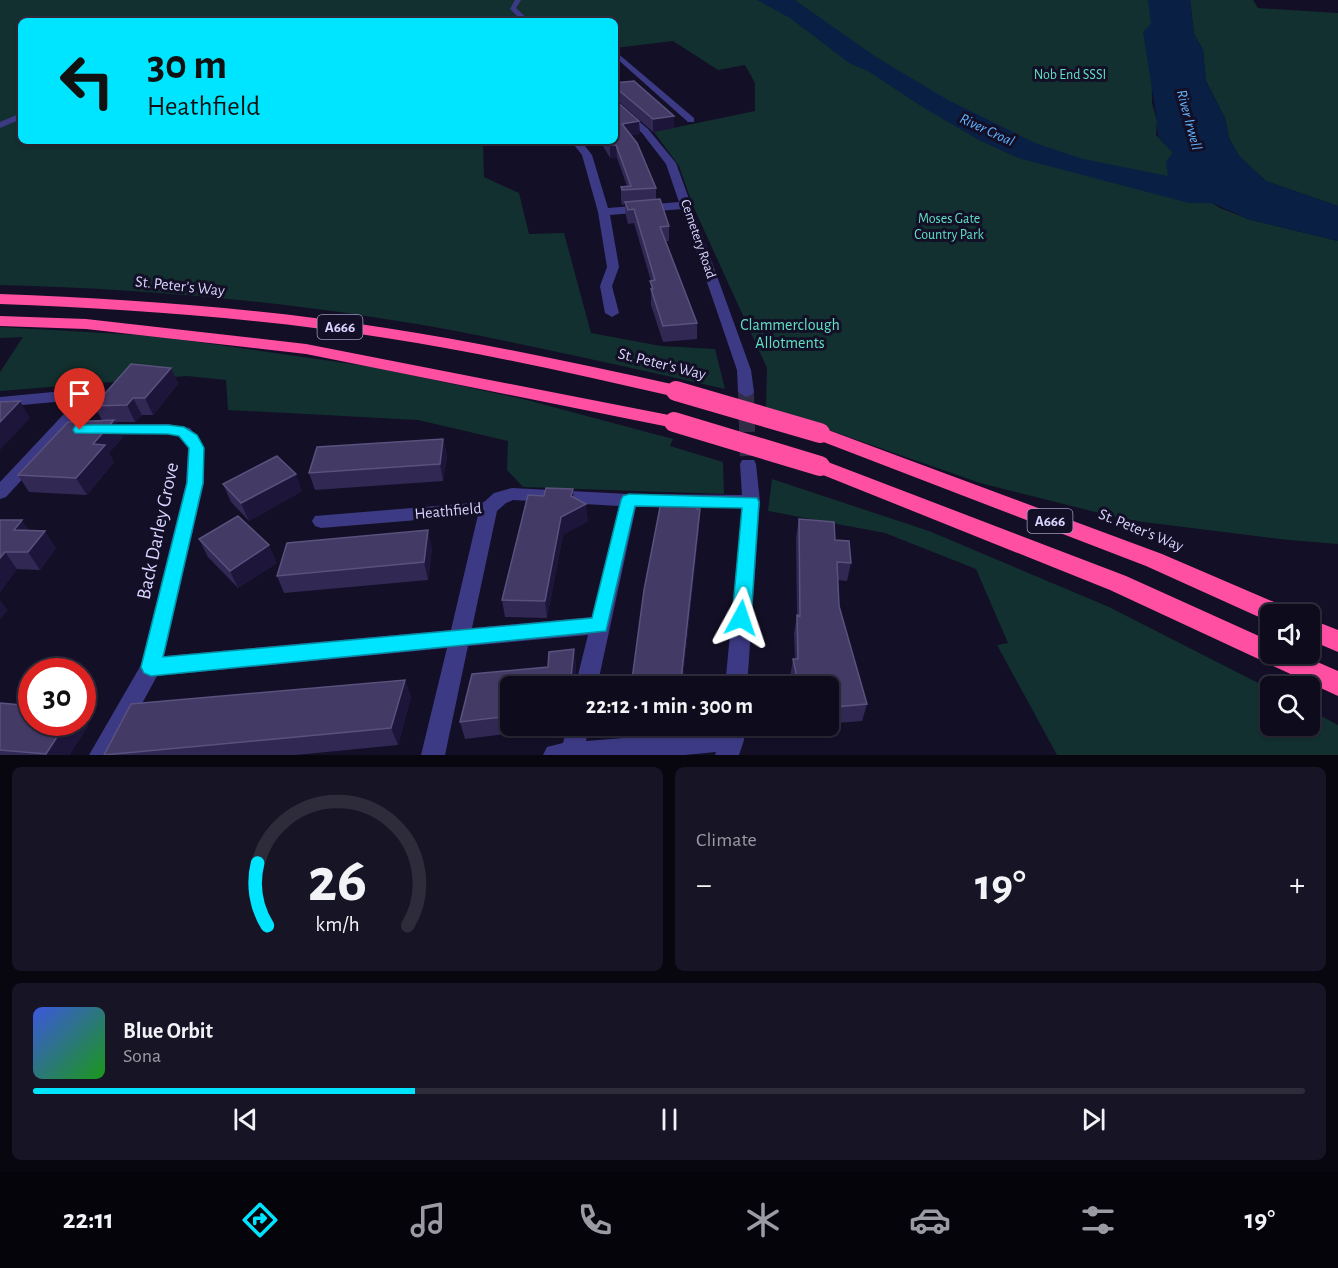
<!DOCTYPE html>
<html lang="en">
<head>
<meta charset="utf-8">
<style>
  :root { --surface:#0e0b1c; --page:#171425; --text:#f1f3f6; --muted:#9b9ba3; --line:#2e2b3b; --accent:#00e5ff }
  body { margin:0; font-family:"Alegreya Sans",sans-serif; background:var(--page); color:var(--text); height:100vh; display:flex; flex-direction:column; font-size:22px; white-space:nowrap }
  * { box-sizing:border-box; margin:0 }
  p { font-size:20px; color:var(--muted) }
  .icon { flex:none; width:33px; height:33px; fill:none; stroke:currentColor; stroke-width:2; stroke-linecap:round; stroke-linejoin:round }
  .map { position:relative; height:755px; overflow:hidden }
  .sheet { display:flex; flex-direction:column; gap:12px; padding:12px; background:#08060f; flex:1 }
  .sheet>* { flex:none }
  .top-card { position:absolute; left:18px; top:18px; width:600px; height:126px; border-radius:9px; box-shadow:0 2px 4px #0004,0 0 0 2px var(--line); background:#00e5ff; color:#111; overflow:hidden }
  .controls { position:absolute; left:1260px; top:604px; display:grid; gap:12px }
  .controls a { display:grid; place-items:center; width:60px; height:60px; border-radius:9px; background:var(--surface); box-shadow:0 2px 4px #0004,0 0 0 2px var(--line); font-size:30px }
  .speed { position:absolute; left:18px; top:658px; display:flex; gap:12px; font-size:30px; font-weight:700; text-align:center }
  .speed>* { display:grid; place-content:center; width:78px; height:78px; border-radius:50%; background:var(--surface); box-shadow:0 2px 4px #0004,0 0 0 2px var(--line); line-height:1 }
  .speed .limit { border:9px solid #d22; background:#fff; color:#111 }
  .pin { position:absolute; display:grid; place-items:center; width:51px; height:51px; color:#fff; margin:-62px -26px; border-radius:50% 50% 50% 0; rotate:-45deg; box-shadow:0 0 6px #0007 }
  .pin .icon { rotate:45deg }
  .me { position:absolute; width:66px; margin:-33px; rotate:5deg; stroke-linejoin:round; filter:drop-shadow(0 0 4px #0008) }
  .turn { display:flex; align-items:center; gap:21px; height:126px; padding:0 30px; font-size:27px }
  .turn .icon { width:78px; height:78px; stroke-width:2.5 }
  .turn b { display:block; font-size:42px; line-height:51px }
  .big { font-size:45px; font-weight:700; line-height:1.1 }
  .sheet .tile { flex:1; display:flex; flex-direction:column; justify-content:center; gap:9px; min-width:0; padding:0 21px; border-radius:9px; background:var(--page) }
  .sheet .dial { align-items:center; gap:0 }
  .dial svg { height:156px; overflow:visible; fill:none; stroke:var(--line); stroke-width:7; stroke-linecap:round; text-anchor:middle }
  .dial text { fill:var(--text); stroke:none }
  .song { display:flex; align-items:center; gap:18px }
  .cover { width:72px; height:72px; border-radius:9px; background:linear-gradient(135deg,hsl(230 70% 55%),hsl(120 70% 35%)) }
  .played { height:6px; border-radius:3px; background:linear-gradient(90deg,var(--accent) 30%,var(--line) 30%) }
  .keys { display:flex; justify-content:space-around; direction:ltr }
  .heat { display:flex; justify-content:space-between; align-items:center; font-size:33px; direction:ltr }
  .sheet .tiles { flex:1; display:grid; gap:12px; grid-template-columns:1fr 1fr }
  .tile:last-child { grid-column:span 2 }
  .trip { position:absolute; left:500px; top:676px; width:339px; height:60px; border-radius:9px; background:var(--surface); box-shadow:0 2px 4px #0004,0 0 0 2px var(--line); font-weight:700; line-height:60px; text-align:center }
  .tabs { display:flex; height:96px; justify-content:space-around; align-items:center; background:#06040b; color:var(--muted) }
  .tabs .icon { width:42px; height:42px }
  .tabs .selected { color:var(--accent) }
  .tabs b { font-size:27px; color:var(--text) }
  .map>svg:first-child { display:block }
  .green { fill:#12302f }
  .water { fill:#0a1f44 }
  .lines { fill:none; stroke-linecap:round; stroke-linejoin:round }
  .minor-tunnel { stroke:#312d47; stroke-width:16; stroke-dasharray:16 8; stroke-linecap:butt }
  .minor { fill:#3d3a85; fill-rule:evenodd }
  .highway { fill:#ff4fa3; fill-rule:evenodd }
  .highway-bridge { stroke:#ff4fa3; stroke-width:20 }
  .wall { fill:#312854 }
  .shaded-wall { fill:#1d163a }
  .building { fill:#433a66; stroke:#5a527e; stroke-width:1.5 }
  .route { fill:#00e5ff; stroke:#0095a6; stroke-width:1.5 }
  .labels { text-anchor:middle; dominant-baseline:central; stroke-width:6; stroke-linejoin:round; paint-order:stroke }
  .far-park-label { font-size:14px; fill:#5fe0c0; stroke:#130f26 }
  .far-street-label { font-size:14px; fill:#d9d4ff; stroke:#130f26 }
  .far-water-label { font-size:15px; font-style:italic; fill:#62b6ff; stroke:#130f26 }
  .shield { fill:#130f26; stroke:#9e99be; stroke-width:1.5 }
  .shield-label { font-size:15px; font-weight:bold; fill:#d9d4ff }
  .street-label { font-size:16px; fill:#d9d4ff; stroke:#130f26 }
  .park-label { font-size:16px; fill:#5fe0c0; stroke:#130f26 }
  .near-street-label { font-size:20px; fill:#d9d4ff; stroke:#130f26 }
</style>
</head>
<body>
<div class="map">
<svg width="1338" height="755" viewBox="0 0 1338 755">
  <rect width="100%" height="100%" fill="#130f26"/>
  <path class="green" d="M0,0H1148L1151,8L1152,103L1157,121L1156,135L1173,152L1188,189L1220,208L1251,220L1338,241V544L1289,540L1127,520L980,483L766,408L767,368L693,206L679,166L654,132L755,111V83L745,65L718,70L673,41L615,48V21H21V141H483L484,177L519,193L529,234L564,233L591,333L661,346L715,349L725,389C645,371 566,353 486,337C327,305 162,289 0,285Z
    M1190,0H1253L1258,8L1338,13V206L1266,181L1239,156L1229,138L1225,118L1206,81L1203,50L1194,34Z
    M0,327L156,336L373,367L523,399L673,439L670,446L723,462L724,494L523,487L507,470L508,441L418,420L228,410L226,380L187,376L0,391V372L23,337L0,338Z
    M772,479L929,531L1109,607L1270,689V726H1310V710L1338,725V755H1057L997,645L1008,643L976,569L885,533L768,511Z"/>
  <path class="water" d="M757,0H795L876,57L948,100L1035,143L1083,159L1168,176L1166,162L1173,152C1160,142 1156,136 1157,121L1143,32L1151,24L1148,0H1190L1194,34L1203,50L1206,81L1225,118L1229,138L1239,156L1266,181L1338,206V241L1251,220L1212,203H1189L1018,158L979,140L924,108L868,71L849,63L790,18Z"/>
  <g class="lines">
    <path class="minor-tunnel" d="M746,392L748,464"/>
    <path class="minor" d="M515,0H521L516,8L530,21H522L510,9Z
      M615,51L694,118V122H688L615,57Z
      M615,101L648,129L676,163L751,370L754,392L751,395L746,397L738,392L737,370L682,209L610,215L619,267L612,286L619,313L612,317L605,313L600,286L607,267L598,212L582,155L571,141H581L592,155L608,208L679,202L666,164L642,133L615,109Z
      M21,113V119L0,128V122Z
      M74,390L91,393L94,400L72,425L168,424L190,428L204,448V483L164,656L451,630L478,515L321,528L315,526L312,521L315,516L484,502L494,493L512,488L629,494L742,495L740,464L742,460H754L756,464L760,502L747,687H725L742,508L636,507L597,687H575L588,635L468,646L445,755H421L447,648L157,676L114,755H89L141,665L186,483L188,448L179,436L168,434L63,435L6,497L0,499V482L77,400L0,407V397ZM513,500L619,506L592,617L472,628L497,511L506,503Z
      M567,726H589L586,741L721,730L722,726H744V740L739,755H715L716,752L685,755H543L547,747L563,743Z"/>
    <path class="highway" d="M0,294C129,299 258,308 386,328C483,343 580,364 676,385L682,387L685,391L682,395L676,397C580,375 483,353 386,338C258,318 129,309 0,304Z
      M0,316L86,319L306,344L674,416L681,418L684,422L681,426L674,428L306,354L86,329L0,326Z
      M820,427L1162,554L1288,608L1291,615H1270V622L1146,566L813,438L810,433L813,428Z
      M820,459L1126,576L1270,641V654H1299L1338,671V696L1110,590L813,471L810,466L813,461Z
      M1310,619L1338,630V652L1310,640Z"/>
    <path class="highway-bridge" d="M676,391L820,433
      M674,422L820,466"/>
  </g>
  <path class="wall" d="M615,83L674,128L653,132L616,99H615Z
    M615,100L640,134L631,135L656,188V199L669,226V241H666L697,323V339L663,342L651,305V281L634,223L628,224L626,216L625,204L622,205L621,200V187L627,186L617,158H610L600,141H615Z
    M171,368L178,384L153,415H142L135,422H115L123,437L109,453L114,462L87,495L29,492L18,475L102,420L94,406Z
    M443,439L447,456L443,481L315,490L309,473Z
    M223,484L302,491L249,521L231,502Z
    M573,489V497L588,521L563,535L547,618L505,617L502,600L544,496Z
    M698,509L699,527L682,687H631Z
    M799,519L851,563L847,581L838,580L839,606L867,704L862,721L837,723L834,737L803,738L801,726H828V687H792L790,677L793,659H795L794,633L797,616L796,537Z
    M0,520L29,530L56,548L40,570L17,569L0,592Z
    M199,539L277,563L238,588L208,557Z
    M432,548L428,580L284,593L277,576Z
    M574,649L576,666L574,687H510V726H566L564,727L465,739L460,722L472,674L548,667L549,652Z
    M405,680L411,697L398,745L296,755H104Z
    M0,703L88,726L69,755H0Z"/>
  <path class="shaded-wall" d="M674,116V128L653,132V119Z
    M639,121L640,134L623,137L622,124Z
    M610,145H616L617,158H610Z
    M171,368L178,384L153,415L145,398Z
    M133,398L142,415L135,422L127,405Z
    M20,401L30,418L0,450V422Z
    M114,420L123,437L109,453L114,462L87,495L76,478L93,444Z
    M443,439L447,456L443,481L440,464Z
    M296,474L302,491L249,521L241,503Z
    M573,489L574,506L586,504L588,521L563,535L547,618L545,601L561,517Z
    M700,509L699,527L682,687H681Z
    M22,520L34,538L14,530Z
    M428,530L432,548L428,580L424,562Z
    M45,531L56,548L40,570L28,552Z
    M269,545L277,563L238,588L230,571Z
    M5,552L17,569L0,592V558Z
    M0,600L8,610L0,620Z
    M574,649L576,666L574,687H570Z
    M405,680L411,697L398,745L391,728Z
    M82,718L88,726L69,755H47L46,754L66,723H82Z"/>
  <path class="building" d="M634,81L674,116L653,119L615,87V83Z
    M615,100L639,121L622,124L637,143L656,188L622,190L621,187L631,186L616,145H610L607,141H615Z
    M660,199L669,226L660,227L697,323L663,326L651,289H653L650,281L655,280L634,209L628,210L625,202Z
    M131,364L171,368L145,398H133L127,405L94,406Z
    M20,401L0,422V402Z
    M114,420L93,444L105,445L76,478L18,475L68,422Z
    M443,439L440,464L309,473L317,447Z
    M277,456L296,474L241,503L223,484Z
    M546,488L573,489L571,496L586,504L561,517L545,601L502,600L528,495L544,496Z
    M662,497L698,500L697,509H700L681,679H677L676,687H631L644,590Z
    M238,516L269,545L230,571L199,539Z
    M799,519L834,522L835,540L849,541L851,563L837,562L839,606L867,704L835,707L838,719L828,720V687H799L793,659H798L797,615L800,616Z
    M0,520H22L14,530L45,531L28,552H5L0,558Z
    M428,530L424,562L277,576L287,543Z
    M574,649L570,687H510V716L460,722L472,674L548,667L549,652Z
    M405,680L391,728L104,755L131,704Z
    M0,703L32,706V723H66L46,754L0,750Z"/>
  <path class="route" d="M80,425H168L184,427L197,435L204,448L203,483L163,657L592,618L621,500L623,496L629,494L757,498L759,502L751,618L748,623L741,625L735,623L732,618L742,508L635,506L606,631L151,676L144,673L141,667L187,483L189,448L179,436L168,434L75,433L73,430L75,426Z"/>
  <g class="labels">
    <g class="far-park-label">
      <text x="1070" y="75">Nob End SSSI</text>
      <text x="949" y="219">Moses Gate<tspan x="949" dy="16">Country Park</tspan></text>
    </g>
    <g class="far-street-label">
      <text transform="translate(698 239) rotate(71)">Cemetery Road</text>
    </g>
    <g class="far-water-label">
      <text transform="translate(1189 120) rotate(75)">River Irwell</text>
      <text transform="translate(987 130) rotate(25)">River Croal</text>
    </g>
    <g class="shield">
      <rect x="317.5" y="315" width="45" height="24" rx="4.5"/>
      <rect x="1027.5" y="509" width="45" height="24" rx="4.5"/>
    </g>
    <g class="shield-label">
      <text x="340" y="327">A666</text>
      <text x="1050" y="521">A666</text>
    </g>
    <g class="street-label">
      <text transform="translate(180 286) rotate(6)">St. Peter's Way</text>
      <text transform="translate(662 364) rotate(14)">St. Peter's Way</text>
      <text transform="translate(448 511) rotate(-5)">Heathfield</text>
      <text transform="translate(1141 530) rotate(22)">St. Peter's Way</text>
    </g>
    <g class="park-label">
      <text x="790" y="325">Clammerclough<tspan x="790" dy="18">Allotments</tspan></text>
    </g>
    <g class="near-street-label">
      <text transform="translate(158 531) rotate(-78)">Back Darley Grove</text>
    </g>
  </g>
</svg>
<div class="controls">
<a><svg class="icon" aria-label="sound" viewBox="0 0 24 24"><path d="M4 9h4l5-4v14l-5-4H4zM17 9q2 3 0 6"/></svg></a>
<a><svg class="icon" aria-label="search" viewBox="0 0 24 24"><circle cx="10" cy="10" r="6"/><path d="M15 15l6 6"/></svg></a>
</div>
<div class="speed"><div class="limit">30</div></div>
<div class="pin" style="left:80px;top:430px;background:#d93025"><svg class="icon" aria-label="arrive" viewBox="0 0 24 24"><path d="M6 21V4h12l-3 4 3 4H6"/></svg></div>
<svg class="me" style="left:741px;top:618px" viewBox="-20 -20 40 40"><path d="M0-17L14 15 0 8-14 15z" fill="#00e5ff" stroke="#fff" stroke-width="4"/></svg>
<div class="trip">22:12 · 1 min · 300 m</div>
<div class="top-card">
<div class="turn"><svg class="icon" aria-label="left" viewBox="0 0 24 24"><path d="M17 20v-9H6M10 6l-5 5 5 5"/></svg><div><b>30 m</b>Heathfield</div></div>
</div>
</div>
<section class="sheet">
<div class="tiles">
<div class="tile dial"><svg viewBox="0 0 100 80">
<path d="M14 69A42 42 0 1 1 86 69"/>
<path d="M14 69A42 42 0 0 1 9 37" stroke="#00e5ff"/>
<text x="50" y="56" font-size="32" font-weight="700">26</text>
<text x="50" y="72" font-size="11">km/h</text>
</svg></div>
<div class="tile"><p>Climate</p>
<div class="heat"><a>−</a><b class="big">19°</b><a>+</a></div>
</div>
<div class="tile">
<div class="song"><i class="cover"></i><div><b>Blue Orbit</b><p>Sona</p></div></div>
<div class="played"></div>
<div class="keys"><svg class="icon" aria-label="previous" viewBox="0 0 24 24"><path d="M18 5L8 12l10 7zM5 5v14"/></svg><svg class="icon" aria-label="pause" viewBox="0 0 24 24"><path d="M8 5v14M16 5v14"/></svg><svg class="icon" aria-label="next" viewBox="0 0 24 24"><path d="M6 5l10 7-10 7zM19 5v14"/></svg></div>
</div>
</div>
</section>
<nav class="tabs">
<b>22:11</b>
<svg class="icon selected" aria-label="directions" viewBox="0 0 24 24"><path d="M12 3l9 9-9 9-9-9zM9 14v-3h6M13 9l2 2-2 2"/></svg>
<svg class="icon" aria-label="music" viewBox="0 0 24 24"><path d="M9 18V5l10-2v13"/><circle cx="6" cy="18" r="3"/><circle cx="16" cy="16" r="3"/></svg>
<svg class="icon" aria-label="phone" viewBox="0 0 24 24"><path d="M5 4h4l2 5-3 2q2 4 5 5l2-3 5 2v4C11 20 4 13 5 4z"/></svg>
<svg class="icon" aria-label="climate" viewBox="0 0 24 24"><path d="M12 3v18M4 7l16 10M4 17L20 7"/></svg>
<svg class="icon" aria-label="car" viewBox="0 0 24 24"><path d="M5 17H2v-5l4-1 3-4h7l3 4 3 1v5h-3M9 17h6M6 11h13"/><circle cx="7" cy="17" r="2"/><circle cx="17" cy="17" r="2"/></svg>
<svg class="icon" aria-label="filters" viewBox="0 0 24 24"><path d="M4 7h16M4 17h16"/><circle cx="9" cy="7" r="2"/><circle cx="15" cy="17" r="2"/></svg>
<b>19°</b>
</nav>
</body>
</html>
